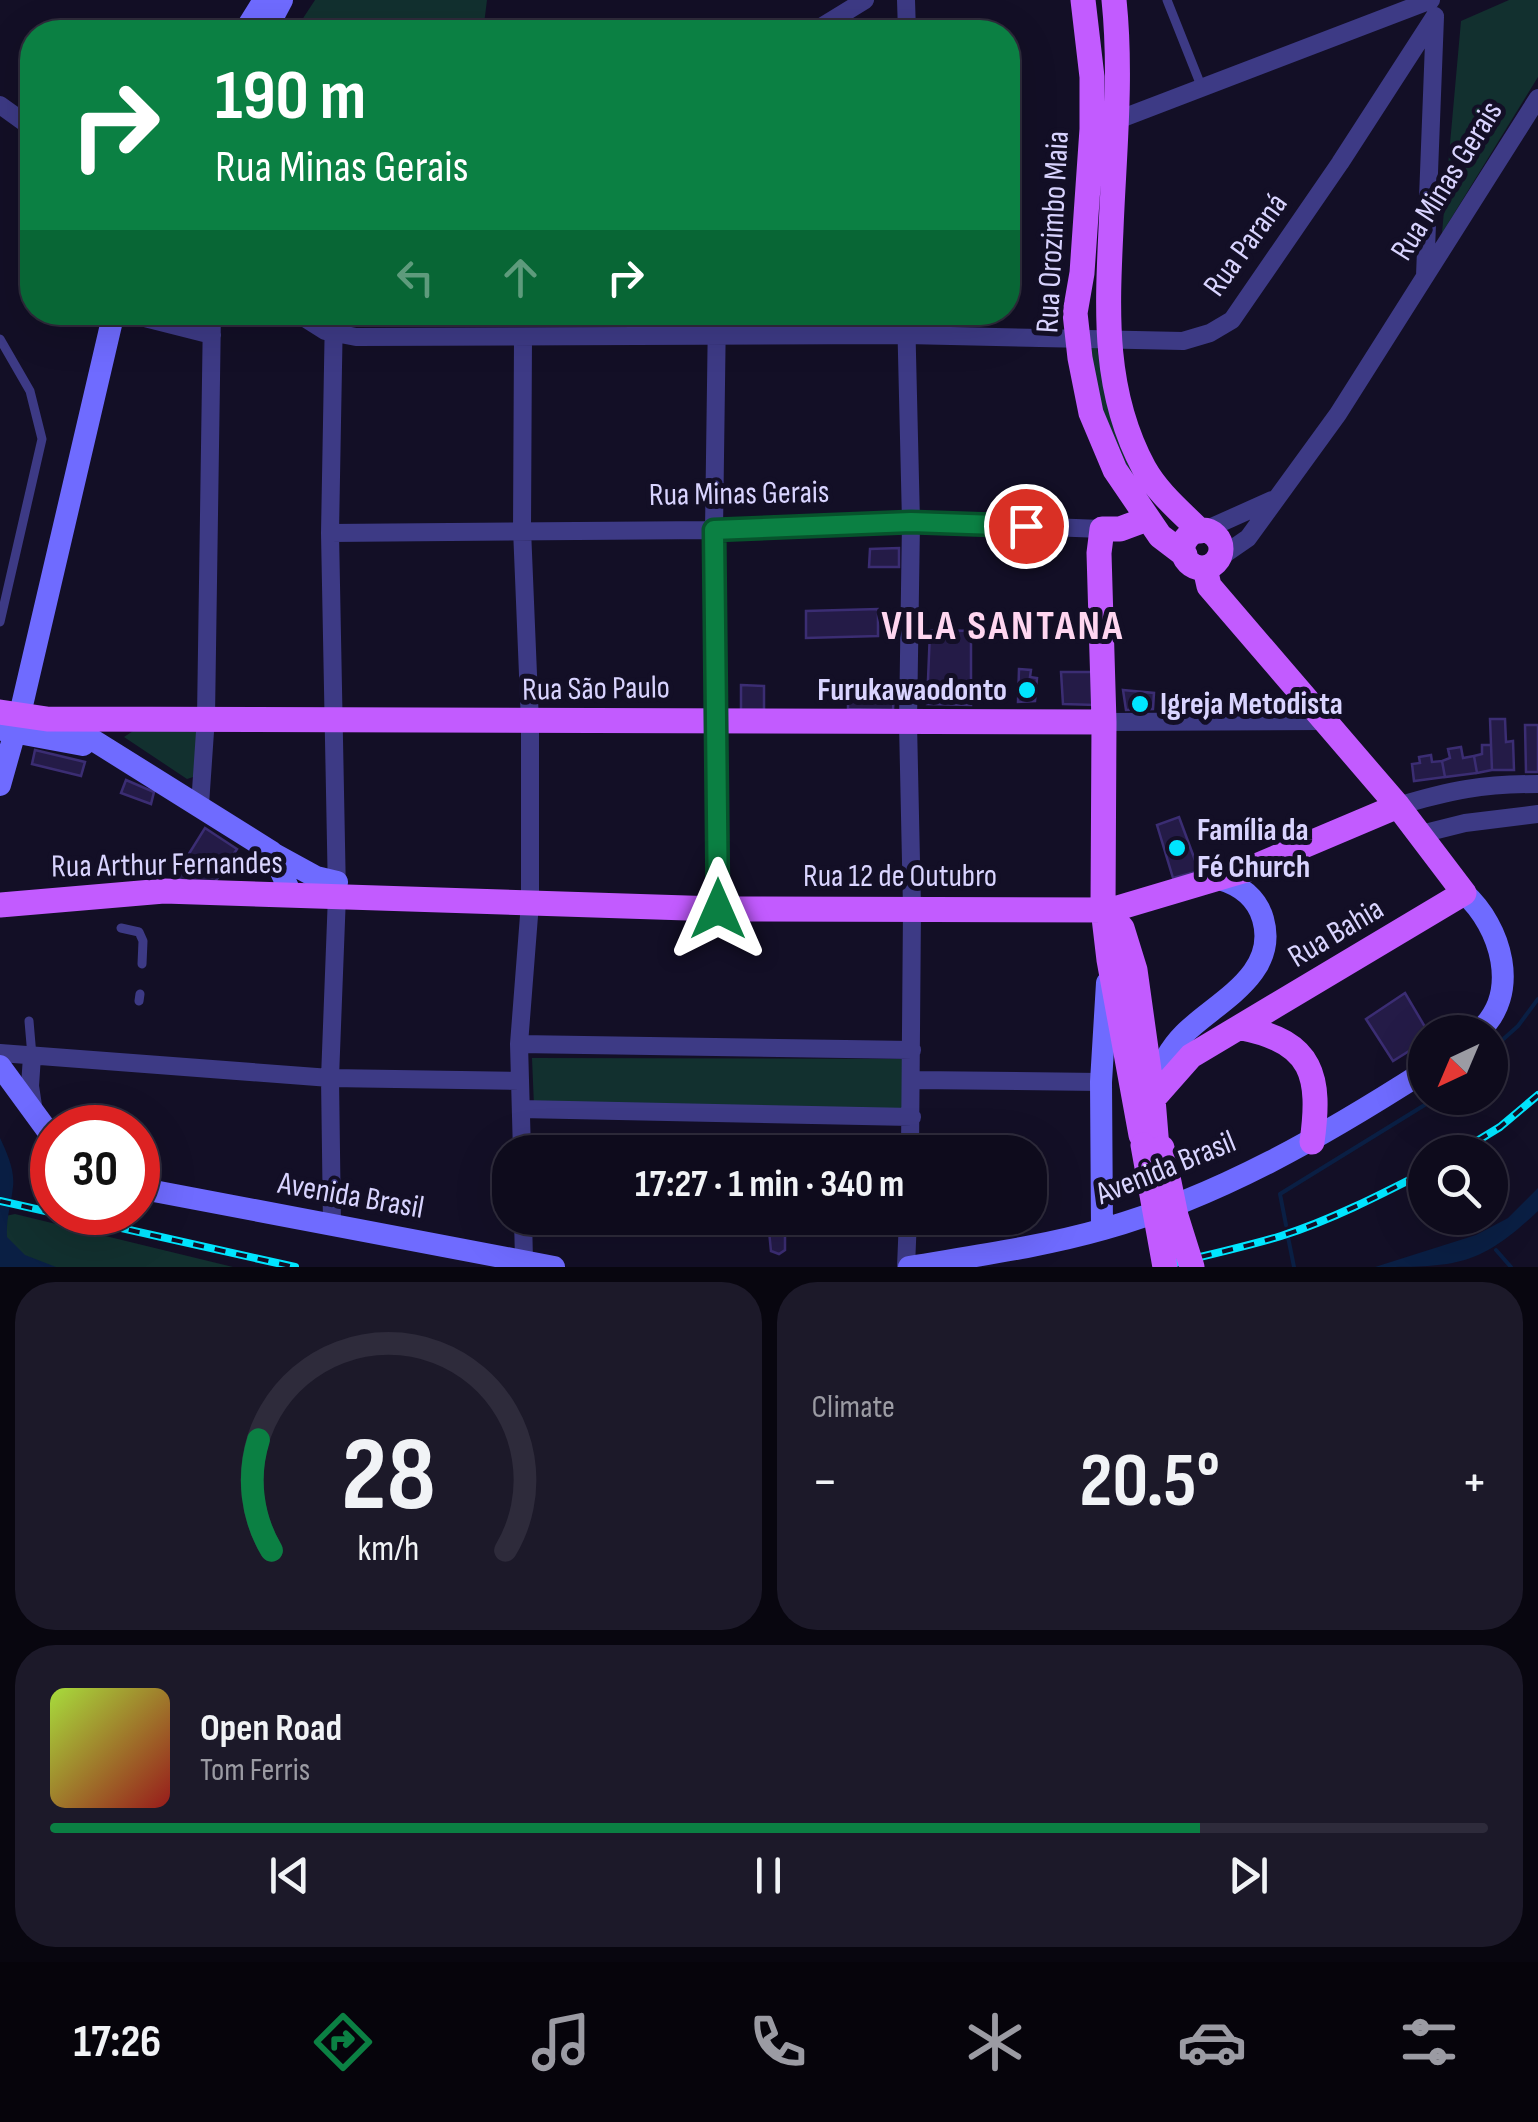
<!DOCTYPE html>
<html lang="en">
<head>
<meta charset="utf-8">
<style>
  :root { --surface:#0e0b1c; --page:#1c1929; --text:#f1f3f6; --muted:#9b9ba3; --line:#2e2b3b; --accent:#0b8043 }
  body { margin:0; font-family:"Sofia Sans Condensed",sans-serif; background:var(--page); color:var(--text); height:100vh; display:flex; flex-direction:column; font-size:38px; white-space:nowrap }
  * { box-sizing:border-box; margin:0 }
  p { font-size:32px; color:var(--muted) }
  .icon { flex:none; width:55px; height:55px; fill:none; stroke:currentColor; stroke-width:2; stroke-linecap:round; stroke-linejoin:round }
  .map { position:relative; height:1267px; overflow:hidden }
  .side { display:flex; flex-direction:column; gap:15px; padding:15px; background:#08060f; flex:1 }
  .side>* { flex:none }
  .banner { position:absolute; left:20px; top:20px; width:1000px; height:305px; border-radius:40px; box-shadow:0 10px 40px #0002,0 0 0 2px var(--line); background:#0b8043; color:#fff; overflow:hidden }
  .needle { width:65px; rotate:224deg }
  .fabs { position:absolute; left:1408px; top:1015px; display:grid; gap:20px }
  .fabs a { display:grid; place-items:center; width:100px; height:100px; border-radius:50%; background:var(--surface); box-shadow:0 10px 40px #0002,0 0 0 2px var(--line); font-size:50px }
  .speed { position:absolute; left:30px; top:1105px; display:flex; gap:20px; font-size:50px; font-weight:700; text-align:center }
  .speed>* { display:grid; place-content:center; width:130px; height:130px; border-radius:50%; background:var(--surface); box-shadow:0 10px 40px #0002,0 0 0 2px var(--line); line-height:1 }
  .speed .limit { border:15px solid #d22; background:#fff; color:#111 }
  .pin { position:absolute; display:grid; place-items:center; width:85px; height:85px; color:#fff; margin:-42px; border:5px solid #fff; border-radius:50%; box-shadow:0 2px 10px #0007 }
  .me { position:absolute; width:110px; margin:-55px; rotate:0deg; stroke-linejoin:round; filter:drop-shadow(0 0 8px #0008) }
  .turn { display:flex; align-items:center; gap:35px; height:210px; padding:0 30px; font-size:45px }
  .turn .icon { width:130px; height:130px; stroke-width:2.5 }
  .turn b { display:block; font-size:70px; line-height:85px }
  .lanes { display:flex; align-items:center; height:95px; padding:0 30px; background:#0003; justify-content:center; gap:50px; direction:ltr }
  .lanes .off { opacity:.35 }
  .big { font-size:75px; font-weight:700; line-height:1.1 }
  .side .widget { flex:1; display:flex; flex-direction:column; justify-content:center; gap:15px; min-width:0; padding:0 35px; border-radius:40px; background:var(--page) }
  .side .dial { align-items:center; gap:0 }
  .dial svg { height:260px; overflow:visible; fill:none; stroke:var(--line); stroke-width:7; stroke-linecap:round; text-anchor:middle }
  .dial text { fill:var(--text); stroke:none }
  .song { display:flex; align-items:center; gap:30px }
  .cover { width:120px; height:120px; border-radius:15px; background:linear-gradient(135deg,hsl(80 70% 55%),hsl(0 70% 35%)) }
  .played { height:10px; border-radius:5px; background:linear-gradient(90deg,var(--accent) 80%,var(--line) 80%) }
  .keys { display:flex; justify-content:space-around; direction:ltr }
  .heat { display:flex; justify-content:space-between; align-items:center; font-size:55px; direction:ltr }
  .side .tiles { flex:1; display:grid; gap:15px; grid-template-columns:1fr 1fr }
  .widget:last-child { grid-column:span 2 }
  .trip { position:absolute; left:492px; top:1135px; width:555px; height:100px; border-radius:40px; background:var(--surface); box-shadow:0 10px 40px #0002,0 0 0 2px var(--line); font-weight:700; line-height:100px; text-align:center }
  .tab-bar { display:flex; height:160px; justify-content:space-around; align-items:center; background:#06040b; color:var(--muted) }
  .tab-bar .icon { width:70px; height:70px }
  .tab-bar .on { color:var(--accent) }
  .tab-bar b { font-size:45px; color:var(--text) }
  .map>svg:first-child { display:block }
  .green { fill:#12302f }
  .water { fill:#0a1f44 }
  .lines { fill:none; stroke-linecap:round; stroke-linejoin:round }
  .stream { stroke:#0a1f44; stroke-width:4 }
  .building { fill:#241b47; stroke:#3b2d73; stroke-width:2.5 }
  .service { stroke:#3d3a85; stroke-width:9 }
  .minor { stroke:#3d3a85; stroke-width:18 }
  .secondary { stroke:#6f6bff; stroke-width:22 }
  .primary { stroke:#c25bff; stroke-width:25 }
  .rail-casing { stroke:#00e5ff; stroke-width:8 }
  .rail { stroke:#130f26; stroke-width:4; stroke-dasharray:11; stroke-linecap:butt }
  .primary-bridge { stroke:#c25bff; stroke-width:25 }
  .route-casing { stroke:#07532c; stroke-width:25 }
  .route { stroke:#0b8043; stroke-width:18 }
  .poi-dot { fill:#00e5ff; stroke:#130f26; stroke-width:4 }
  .labels { text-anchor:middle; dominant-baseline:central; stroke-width:10; stroke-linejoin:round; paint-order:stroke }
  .street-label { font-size:32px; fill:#d9d4ff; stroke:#130f26 }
  .poi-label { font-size:32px; font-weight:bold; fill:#d9d4ff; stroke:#130f26; text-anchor:start }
  .district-label { font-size:42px; font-weight:bold; letter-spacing:2.5px; fill:#ffd6f0; stroke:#130f26 }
</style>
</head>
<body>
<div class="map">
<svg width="1538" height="1267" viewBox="0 0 1538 1267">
  <rect width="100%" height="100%" fill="#130f26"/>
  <path class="green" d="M315,0H487L483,32H294Z
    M1509,0H1538V77L1442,233L1461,21Z
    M1088,346L1097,348L1108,408L1150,499L1144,501L1097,409Z
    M133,731H196V776L187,779L124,737Z
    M532,1058L908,1059V1115L534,1106Z
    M15,1214L233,1267H0V1217Z"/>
  <path class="water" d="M0,1138C7,1153 15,1170 13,1187C11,1205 6,1218 7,1237L25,1255L56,1267H0Z
    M1538,1188V1211C1479,1267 1456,1267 1375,1267L1476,1235L1508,1218Z"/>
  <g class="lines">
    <path class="stream" d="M1490,1051L1518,1026L1538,999
      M1286,1225L1280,1194L1436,1098
      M1288,1237L1294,1267
      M1496,1250L1511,1267"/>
  </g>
  <path class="building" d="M899,548V567H869L870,549Z
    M878,609V636L806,638V611Z
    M936,630L971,631V705L927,704L930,631Z
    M1019,669L1031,670L1030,677L1037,678L1035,701L1018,702Z
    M1061,672H1095L1096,705L1063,704Z
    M876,684L880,693L894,691L893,710L848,709V685Z
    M741,685L764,686V710H741Z
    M1123,690L1154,693L1153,709L1126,710Z
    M1490,719H1505L1506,742L1513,741L1514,770H1492Z
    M1525,725H1538V772H1526Z
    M1482,745H1491L1492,770L1477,773L1474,756L1482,754Z
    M1461,747L1463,758L1474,756L1477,773L1445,777L1442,761L1450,758L1448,749Z
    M35,750L85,762L81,776L32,764Z
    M1431,755L1432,762L1442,761L1445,777L1414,781L1412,764L1420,763L1419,757Z
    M126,780L154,792L151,804L121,793Z
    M1179,817L1199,871L1173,878L1157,825Z
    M205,828L237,849L215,882H185L175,876Z
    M1405,993L1428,1032H1425V1041L1393,1061L1366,1019Z
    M774,1218H781L785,1222V1250L779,1254L771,1251L768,1221Z"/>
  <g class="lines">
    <path class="service" d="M1167,0L1202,88
      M0,339L30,391L42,439L0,622
      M121,928L139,932L143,941L142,964
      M139,1001L140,994
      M29,1021L32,1056"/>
    <path class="minor" d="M906,0L907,32
      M813,32L865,0
      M0,105L32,128
      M1107,124L1431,0
      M1425,276L1435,17
      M121,312L212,335
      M295,312L325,331L356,337L906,335L1183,341L1210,333L1232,320L1340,163L1435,16
      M717,312L714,530L718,909
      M906,312L911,522L908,723L912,908L910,1152
      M334,325L357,312
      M1205,530L1272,500
      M330,533L714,530L911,522L1102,529
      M1219,558L1248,538L1338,414L1538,98
      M1104,722L1325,721
      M200,805L206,717L212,312
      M1398,806C1451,790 1482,784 1538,784
      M1421,834L1465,823L1538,814
      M519,1044L912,1050
      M0,1053L330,1078L519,1081
      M32,1056L30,1086L34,1112
      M912,1080L1101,1082
      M521,1109L912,1117
      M522,1152L519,1044L530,903V723L522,529L523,338
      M523,1218L524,1261
      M332,1225L330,1078L337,895L330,533L334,312
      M906,1267L908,1218"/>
    <path class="secondary" d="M244,32L264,0
      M265,32L282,0
      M53,721L77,730L272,852L291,894
      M2,730L83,745
      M0,785L20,714L114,312
      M274,854L316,877L337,882
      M1464,893C1501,926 1522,994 1478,1032
      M0,1066L52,1137
      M1152,1087C1161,1067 1168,1050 1184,1034C1216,1002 1279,975 1263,919C1257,898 1240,885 1219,879
      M138,1188L554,1267
      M1102,1229L1101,1082L1107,983
      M909,1267C974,1256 1041,1247 1104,1229C1220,1196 1325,1135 1425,1071"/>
    <path class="primary" d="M1083,0L1092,77V129L1082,273L1075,313L1080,358L1091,413L1115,470L1160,536L1185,555
      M1114,0C1122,76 1114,154 1111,229C1107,313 1103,392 1144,468C1158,493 1180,511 1200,531
      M1183 549a19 19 0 1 1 38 0a19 19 0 1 1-38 0Z
      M0,712L47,719L1104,722
      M0,905L164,891L718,909L1111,910L1249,869L1398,806
      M1104,909L1122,928L1135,970L1153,1099
      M1242,1028C1314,1042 1321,1077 1312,1142
      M1141,1135L1109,960L1103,909L1104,722L1099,553L1102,529H1120L1147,519
      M1157,1148L1153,1099L1191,1056L1464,893L1398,806L1209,586L1205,568"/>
    <g class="rail-casing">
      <path id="rail" d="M1459,1152L1500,1127L1538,1095
        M0,1201L295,1267
        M1158,1267C1199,1257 1241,1248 1281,1236C1331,1220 1378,1196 1425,1172"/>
    </g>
    <use href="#rail" class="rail"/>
    <path class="primary-bridge" d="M1143,1145L1165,1267
      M1162,1148L1176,1216L1192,1267"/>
  </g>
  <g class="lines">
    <g class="route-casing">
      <path id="route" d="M718,909L714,530L911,522L1026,526"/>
    </g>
    <use href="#route" class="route"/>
  </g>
  <g class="poi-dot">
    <circle cx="1027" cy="690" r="10"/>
    <circle cx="1140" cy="704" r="10"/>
    <circle cx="1177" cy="848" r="10"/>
  </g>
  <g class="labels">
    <g class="street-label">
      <text transform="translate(1447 181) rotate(-58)">Rua Minas Gerais</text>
      <text transform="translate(1053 232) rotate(-87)">Rua Orozimbo Maia</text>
      <text transform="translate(1246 245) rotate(-54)">Rua Paraná</text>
      <text transform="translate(739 494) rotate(-1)">Rua Minas Gerais</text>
      <text transform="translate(596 689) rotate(-1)">Rua São Paulo</text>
      <text transform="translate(167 865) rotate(-1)">Rua Arthur Fernandes</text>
      <text x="900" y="876">Rua 12 de Outubro</text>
      <text transform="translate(1336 933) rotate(-31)">Rua Bahia</text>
      <text transform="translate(1166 1168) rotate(-22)">Avenida Brasil</text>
      <text transform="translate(351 1196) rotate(10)">Avenida Brasil</text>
    </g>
    <g class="poi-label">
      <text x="1007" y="690" text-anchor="end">Furukawaodonto</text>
      <text x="1160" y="704">Igreja Metodista</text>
      <text x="1197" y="830">Família da<tspan x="1197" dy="37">Fé Church</tspan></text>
    </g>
    <g class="district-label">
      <text x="1003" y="626">VILA SANTANA</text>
    </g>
  </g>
</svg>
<div class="fabs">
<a><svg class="needle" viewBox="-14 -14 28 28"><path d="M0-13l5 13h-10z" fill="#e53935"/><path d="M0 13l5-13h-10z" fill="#9b9ba3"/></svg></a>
<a><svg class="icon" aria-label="search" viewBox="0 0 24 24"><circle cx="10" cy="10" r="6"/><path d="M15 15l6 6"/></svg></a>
</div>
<div class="speed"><div class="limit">30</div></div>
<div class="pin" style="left:1026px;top:526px;background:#d93025"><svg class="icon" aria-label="arrive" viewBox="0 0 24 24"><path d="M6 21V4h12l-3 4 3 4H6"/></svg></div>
<svg class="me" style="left:718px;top:909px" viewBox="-20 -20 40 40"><path d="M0-17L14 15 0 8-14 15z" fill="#0b8043" stroke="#fff" stroke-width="4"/></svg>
<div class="trip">17:27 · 1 min · 340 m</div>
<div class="banner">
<div class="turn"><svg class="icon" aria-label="right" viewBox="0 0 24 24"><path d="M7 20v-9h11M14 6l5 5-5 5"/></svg><div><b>190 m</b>Rua Minas Gerais</div></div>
<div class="lanes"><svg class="icon off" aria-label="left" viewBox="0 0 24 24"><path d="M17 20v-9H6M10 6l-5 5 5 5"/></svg><svg class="icon off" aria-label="ahead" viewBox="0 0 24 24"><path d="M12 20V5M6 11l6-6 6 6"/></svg><svg class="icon" aria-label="right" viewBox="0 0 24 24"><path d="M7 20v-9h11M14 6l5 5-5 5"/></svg></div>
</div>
</div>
<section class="side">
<div class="tiles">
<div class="widget dial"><svg viewBox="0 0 100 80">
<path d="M14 69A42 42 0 1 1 86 69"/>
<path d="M14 69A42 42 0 0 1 10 35" stroke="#0b8043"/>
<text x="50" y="56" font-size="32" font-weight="700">28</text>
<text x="50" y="72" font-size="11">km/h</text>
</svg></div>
<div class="widget"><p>Climate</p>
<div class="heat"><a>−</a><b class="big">20.5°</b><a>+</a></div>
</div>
<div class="widget">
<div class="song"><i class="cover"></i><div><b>Open Road</b><p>Tom Ferris</p></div></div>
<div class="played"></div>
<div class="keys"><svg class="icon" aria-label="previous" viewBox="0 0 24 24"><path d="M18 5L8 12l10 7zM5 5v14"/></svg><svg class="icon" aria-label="pause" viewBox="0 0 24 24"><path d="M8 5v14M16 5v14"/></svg><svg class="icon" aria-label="next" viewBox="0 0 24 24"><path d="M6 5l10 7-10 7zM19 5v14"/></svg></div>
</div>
</div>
</section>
<nav class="tab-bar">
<b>17:26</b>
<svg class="icon on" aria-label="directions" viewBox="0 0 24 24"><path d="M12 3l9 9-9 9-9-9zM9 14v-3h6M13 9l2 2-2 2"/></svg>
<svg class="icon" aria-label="music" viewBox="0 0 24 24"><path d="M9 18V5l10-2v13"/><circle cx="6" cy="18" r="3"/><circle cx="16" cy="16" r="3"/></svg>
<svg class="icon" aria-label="phone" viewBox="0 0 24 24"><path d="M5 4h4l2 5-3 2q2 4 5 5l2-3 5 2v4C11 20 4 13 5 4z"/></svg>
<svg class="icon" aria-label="climate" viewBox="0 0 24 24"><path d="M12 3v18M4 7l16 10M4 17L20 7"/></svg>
<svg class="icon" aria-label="car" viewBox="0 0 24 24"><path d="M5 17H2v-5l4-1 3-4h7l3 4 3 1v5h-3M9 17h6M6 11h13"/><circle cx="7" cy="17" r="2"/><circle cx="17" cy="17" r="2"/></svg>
<svg class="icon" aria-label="filters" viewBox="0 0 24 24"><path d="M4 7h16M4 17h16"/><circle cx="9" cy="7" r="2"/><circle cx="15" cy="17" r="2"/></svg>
</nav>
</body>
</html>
